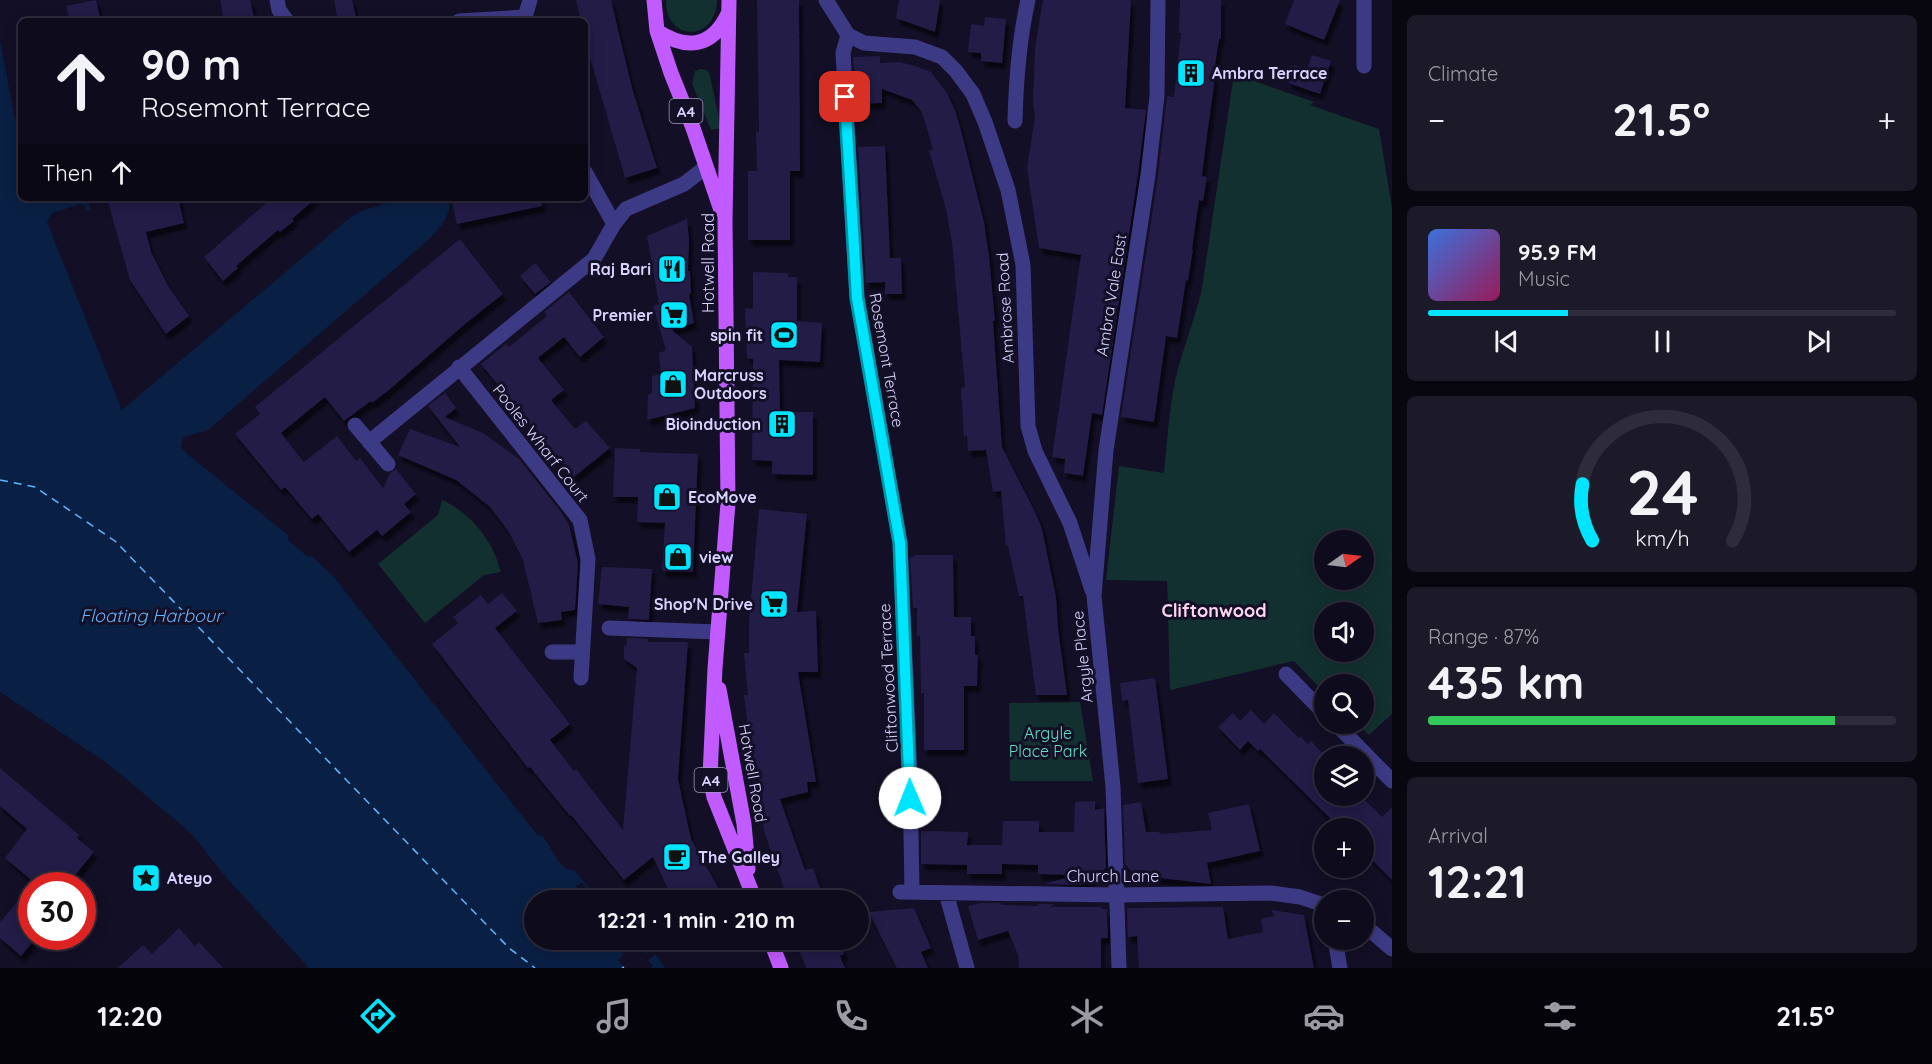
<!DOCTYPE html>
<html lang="en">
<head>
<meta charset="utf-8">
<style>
  :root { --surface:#0e0b1c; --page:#1c1929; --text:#f1f3f6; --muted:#9b9ba3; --line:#2e2b3b; --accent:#00e5ff }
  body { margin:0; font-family:Quicksand,sans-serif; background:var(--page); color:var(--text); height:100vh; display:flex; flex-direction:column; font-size:22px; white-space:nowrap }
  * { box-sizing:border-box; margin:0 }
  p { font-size:20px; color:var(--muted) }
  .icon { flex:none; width:33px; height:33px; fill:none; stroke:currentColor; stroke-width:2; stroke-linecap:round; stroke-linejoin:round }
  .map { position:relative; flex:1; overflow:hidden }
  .sheet { display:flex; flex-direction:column; gap:15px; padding:15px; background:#08060f; width:540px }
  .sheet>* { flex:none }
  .hud { position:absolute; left:18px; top:18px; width:570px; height:183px; border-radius:9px; box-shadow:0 3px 15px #0003,0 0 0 2px var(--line); background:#0e0b1c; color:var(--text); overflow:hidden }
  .needle { width:39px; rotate:76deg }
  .fabs { position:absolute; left:1314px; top:530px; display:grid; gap:12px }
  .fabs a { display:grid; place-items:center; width:60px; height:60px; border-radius:50%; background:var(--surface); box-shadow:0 3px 15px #0003,0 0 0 2px var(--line); font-size:30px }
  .speed { position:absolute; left:18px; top:872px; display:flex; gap:12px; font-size:30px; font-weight:700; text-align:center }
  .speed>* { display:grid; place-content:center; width:78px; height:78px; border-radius:50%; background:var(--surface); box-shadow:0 3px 15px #0003,0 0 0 2px var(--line); line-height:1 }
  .speed .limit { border:9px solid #d22; background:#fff; color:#111 }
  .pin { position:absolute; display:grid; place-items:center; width:51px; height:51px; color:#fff; margin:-26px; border-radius:12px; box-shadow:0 3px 9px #0006 }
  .me { position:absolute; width:66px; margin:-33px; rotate:359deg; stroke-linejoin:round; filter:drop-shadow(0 0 4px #0008) }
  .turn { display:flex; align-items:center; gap:21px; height:126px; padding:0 24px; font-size:27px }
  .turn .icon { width:78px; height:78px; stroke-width:2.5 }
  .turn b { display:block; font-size:42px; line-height:51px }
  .then { display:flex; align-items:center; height:57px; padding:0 24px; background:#0003; gap:12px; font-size:22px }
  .big { font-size:45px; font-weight:700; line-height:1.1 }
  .sheet .widget { flex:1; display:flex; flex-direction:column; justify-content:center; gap:9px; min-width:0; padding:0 21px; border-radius:9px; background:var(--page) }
  .sheet .dial { align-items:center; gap:0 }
  .dial svg { height:156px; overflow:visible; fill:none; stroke:var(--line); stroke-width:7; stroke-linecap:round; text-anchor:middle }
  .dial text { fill:var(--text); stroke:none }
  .song { display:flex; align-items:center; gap:18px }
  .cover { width:72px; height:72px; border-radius:9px; background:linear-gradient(135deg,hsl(220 70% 55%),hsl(330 70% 35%)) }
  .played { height:6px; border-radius:3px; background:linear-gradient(90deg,var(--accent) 30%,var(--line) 30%) }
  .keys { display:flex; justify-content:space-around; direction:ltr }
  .heat { display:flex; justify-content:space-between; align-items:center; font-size:33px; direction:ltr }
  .charge { height:9px; border-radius:4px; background:linear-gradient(90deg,#34c759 87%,var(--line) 0) }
  .trip { position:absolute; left:524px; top:890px; width:345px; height:60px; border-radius:30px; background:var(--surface); box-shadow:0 3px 15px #0003,0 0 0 2px var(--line); font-weight:700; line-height:60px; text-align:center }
  .dock { display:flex; height:96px; justify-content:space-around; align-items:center; background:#06040b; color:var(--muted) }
  .dock .icon { width:42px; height:42px }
  .dock .on { color:var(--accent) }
  .dock b { font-size:27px; color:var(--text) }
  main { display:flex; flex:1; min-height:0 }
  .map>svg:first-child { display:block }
  .green { fill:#12302f; fill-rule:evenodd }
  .water { fill:#0a1f44 }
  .pier { fill:#130f26 }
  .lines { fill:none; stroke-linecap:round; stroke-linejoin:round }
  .ferry { stroke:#62b6ff; stroke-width:1.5; stroke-dasharray:8 6; stroke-linecap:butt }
  .building { fill:#241b47; filter:url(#shadow) }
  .minor { stroke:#3d3a85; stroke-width:15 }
  .primary { stroke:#c25bff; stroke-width:15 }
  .route-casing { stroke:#0095a6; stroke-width:15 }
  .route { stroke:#00e5ff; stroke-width:10 }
  .labels { text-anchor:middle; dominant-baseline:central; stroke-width:6; stroke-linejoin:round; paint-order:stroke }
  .shield { fill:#130f26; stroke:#9e99be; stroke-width:1.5 }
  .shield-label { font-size:15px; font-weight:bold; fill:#d9d4ff }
  .poi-label { font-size:16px; font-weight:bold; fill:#d9d4ff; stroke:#130f26; text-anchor:start }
  .street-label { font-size:16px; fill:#d9d4ff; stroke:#130f26 }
  .park-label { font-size:16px; fill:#5fe0c0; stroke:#130f26 }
  .neighbourhood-label { font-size:18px; font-weight:bold; fill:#ffd6f0; stroke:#130f26 }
  .water-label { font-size:18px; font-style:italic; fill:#62b6ff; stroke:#130f26 }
</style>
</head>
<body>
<main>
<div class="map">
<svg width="1392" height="968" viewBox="0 0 1392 968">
  <defs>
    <filter id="shadow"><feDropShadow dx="3.5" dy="6" stdDeviation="1.5" flood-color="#0009"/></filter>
  </defs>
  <rect width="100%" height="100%" fill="#130f26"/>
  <path class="green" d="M666,0H717C716,43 665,42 666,0Z
    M700,69L707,70L710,76L721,128L711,130L692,84L695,71Z
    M1234,74L1314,102L1310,105L1379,129L1392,208V714L1369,735L1357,723H1364V684H1324V692L1294,661L1170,690L1167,581L1106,580L1119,466L1164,473C1167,443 1169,411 1175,381C1182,350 1195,320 1202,288ZM1324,540H1364V579H1324ZM1324,612H1364V651H1324Z
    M442,500C471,513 493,541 501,572L484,575L425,623L378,564L438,515Z
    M1080,702L1093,781H1010L1009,703Z"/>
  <path class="water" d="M0,41L21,150V198H88L90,210L86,211L85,206L81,204L52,213L47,222L122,410L352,216L364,210L404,198H449C452,217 439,228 427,241L208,430L183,437L181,447L186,453L288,535V540L308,557L312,556L333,576L538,836H543L557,859L565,868L575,871L599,900H534V939H631L638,943L645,939L665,968H309L225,876L195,838L185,828L107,763L0,692Z"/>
  <path class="pier" d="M582,882L596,900H587L576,886Z
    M612,939H628L634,947L637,945L645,954L652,949L656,954L648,960L653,966L650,968H625L618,960L624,955Z"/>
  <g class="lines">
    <path class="ferry" d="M0,480L35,487L115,541L509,948L535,968
      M622,968L624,967"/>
  </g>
  <path class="building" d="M96,0L101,21H70L66,6Z
    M220,0H250L255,21H224Z
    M334,0H352L357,21H338Z
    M576,0H611L632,88L657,168L625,178L585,40V21H581Z
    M757,0H799L800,171H790V240H748V171H757L756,132H759Z
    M899,0H940L935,32L896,18Z
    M1043,0H1131L1125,108L1146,110L1138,174L1102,415L1092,413L1083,476L1064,473L1065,459L1052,457L1081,255L1039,248L1027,168L1035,117L1033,102L1035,48Z
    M1180,0H1221V39H1219L1213,78H1215L1206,143L1202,176L1207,177L1203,201L1199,200L1192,249H1193L1188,281L1186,280L1177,338L1166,336L1154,422L1121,417L1158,176L1167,96L1174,97L1181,33H1179Z
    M1294,0H1340L1324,40L1285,24Z
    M985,17L1006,19L1002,63L981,61V53L968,52L971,24L984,26Z
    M1312,55L1331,61L1320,94L1288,83L1294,65L1307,69Z
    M880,56V63L899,62L915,66L931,72L947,93L955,110L961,130L984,222L989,256L995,321H993L1002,447L1035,512L1042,529L1056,597L1058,628L1067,695H1036L1023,596H1019L1008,546H1006L1001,491L993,492L986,450L968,451L967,436L964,437L961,388L965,387L952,242L946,209L929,151L933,150L925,121L921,111L912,100L882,89V103L856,104L853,57Z
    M885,146L890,258H901L902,294H885V282L866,283L858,147Z
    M107,198H178L184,223L146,232L151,252L168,286L189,316L166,334L130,280Z
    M272,198H316L292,219L294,221L280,232L278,230L236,266L238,268L223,281L204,257Z
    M451,198H541L542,206L457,224Z
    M687,219L689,240L688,271H690L691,293L689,294L694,323L672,330L692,347L695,408L647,420L648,395L652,393V376L661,374L659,353L666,350L653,306L659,304L647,236Z
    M460,239L503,294L465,324L389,390L372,403L371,401L344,421L325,397L281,433L304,462L337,436L356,461L360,458L383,488L390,473L396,469L416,494L404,504L411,512L382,536L377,530L349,552L318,514L312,519L285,487L281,490L235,434L260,414L255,407Z
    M535,263L551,282L535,294L520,276Z
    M753,272L788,273V277H797V321L822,323L820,362L779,360L780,412H813V475L772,474V461L752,460L753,359L747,358L745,308L753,309Z
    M569,292L604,337L580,357L564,337L538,358L564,390L551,400L575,429L586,421L610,448L574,477L481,364L506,344L509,347L547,316L544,312Z
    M445,393L456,408L445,417L483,433L519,459L561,512L569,525L578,563L575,610L561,612L562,620L538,623L523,560L509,532L490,507L456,480L398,455L410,429L460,447L428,406Z
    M615,448L640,449V452L698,454L693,572L662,571L665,523L637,522L638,497H613Z
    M759,509L807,514L797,612L816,611L818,672H798L816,782H807L808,792L780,799L805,870L813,868L823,896L812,900H788L764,831L758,777L754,778L744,695H748L744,653H749V621Z
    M914,555H953L954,617H971V636H975V655H978L977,686H964V750H924V693H921L920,636H917V608H913L910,557H914Z
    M602,567L652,569L649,620L628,619L629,607L598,604Z
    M502,593L517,611L495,628L570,724L550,740L574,771L576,769L623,830L637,668L624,659V646L627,645V638L648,639V642H688L678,779L691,839L725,900H673L653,857L624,880L571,815L570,816L530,767L528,768L432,644L458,623L453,617L481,595L488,604Z
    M1155,678L1168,779L1138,783L1128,700L1122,701L1120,683Z
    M1251,710L1264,724L1274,713L1299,738L1300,736L1308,744L1311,741L1324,755V795H1360L1382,817L1392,807V880L1364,852V828H1340L1260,749L1258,751L1248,741L1240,750L1218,727L1233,713L1240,721Z
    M0,768L79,835L77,838L94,852L67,885H37L5,858L27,829L0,806Z
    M1095,801V810L1104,808L1106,868L1081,885L1044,884L1077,875L1038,874V865L1002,864V874H967V865L921,864V831L968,832L967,845H1002L1003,821H1039V832H1074L1075,802Z
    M1141,802L1146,832H1159L1160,834L1212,830L1208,813L1249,804L1260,851L1207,863L1211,884L1134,875L1125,864L1123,805Z
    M32,885V943L21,956L0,938V922Z
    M980,903H1001V905L1038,906V904H1054L1050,907H1101V909H1107L1108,938H1101V968H1019L1018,955L1008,931L978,940L968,906Z
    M1223,907L1228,939L1263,932L1261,919L1274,916L1272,910L1304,915L1314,968H1139L1137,936L1128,937L1127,908Z
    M914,908L931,948L921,952L928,968H897L869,912Z
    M179,928L195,946L199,942L223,968H118L143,945L152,954Z
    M795,939H839L844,954L840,956L845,968H806Z"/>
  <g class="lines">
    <path class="minor" d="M277,0L279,10L287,21
      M826,0L848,35L864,43L915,47L942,57L956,71L973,94L985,122L1008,190L1023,265L1028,426L1035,451L1070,523L1092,590
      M1364,0V66
      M459,21L525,17
      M526,21L525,17L530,0
      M848,35L843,53L857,298L900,543L910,774L912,892
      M1015,121C1016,80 1019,40 1028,0
      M585,172L614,224
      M459,367L580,520L588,559L581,678
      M355,425L388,464
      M369,442L594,259L614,224L626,209L684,184L706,167
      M609,628L718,632
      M552,652H582
      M1286,674L1324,713
      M1335,723L1392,781
      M900,892L1117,895L1271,893L1300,897L1324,905
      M946,893L967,968
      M1364,925L1392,949
      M1335,939L1340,968
      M1119,968L1113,787L1094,596L1106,450L1148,175L1157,96L1158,0"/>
    <path class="primary" d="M654,0L657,31L671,73L693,128L721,210
      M729,0L725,221L728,503L715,668L710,776L714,797L755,900
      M657,31C686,50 712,48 728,14
      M719,689L744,824L748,869
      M770,939L781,968"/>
  </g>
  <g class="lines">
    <g class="route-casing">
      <path id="route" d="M845,97L857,298L900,543L910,798"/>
    </g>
    <use href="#route" class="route"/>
  </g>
  <defs>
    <g id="building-square" transform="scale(1.5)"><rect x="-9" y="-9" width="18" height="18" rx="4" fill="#00e5ff" stroke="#130f26"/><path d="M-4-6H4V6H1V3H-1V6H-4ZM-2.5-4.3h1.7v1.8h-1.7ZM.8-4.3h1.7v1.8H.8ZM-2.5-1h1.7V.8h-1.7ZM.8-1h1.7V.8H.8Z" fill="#111"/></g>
    <g id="restaurant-square" transform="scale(1.5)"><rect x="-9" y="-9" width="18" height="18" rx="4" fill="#00e5ff" stroke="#130f26"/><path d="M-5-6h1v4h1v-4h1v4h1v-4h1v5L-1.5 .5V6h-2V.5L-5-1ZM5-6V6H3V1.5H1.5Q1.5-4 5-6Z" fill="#111"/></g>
    <g id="supermarket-square" transform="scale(1.5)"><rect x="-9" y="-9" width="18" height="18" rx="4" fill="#00e5ff" stroke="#130f26"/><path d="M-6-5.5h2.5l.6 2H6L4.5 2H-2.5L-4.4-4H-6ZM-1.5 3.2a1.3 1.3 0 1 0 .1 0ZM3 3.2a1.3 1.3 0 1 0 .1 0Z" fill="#111"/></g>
    <g id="stadium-square" transform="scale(1.5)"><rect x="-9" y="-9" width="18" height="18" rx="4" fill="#00e5ff" stroke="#130f26"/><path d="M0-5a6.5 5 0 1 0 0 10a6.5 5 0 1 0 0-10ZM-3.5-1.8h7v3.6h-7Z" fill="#111"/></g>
    <g id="shop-square" transform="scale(1.5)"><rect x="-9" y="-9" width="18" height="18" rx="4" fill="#00e5ff" stroke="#130f26"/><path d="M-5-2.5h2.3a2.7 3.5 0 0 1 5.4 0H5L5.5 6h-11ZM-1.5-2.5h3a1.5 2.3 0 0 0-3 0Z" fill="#111"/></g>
    <g id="cafe-square" transform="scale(1.5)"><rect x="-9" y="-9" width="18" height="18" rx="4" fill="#00e5ff" stroke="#130f26"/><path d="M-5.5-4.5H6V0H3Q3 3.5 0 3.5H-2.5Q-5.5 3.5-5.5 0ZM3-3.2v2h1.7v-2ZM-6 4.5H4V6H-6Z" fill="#111"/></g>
    <g id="sight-square" transform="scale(1.5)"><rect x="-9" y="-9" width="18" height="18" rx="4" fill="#00e5ff" stroke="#130f26"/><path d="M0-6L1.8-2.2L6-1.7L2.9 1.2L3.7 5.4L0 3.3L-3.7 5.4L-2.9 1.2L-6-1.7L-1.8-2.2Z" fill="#111"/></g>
  </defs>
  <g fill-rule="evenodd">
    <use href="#building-square" x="1191" y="73"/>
    <use href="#restaurant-square" x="672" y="269"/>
    <use href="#supermarket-square" x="674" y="315"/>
    <use href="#stadium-square" x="784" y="335"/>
    <use href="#shop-square" x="673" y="384"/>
    <use href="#building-square" x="782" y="424"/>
    <use href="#shop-square" x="667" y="497"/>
    <use href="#shop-square" x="678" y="557"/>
    <use href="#supermarket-square" x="774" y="604"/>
    <use href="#cafe-square" x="677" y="857"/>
    <use href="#sight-square" x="146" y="878"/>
  </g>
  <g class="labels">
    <g class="shield">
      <rect x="669.5" y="99" width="33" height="24" rx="4.5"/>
      <rect x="694.5" y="768" width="33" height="24" rx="4.5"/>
    </g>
    <g class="shield-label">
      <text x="686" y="111">A4</text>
      <text x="711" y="780">A4</text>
    </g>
    <g class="poi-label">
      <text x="1212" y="73">Ambra Terrace</text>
      <text x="651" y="269" text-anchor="end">Raj Bari</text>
      <text x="653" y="315" text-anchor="end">Premier</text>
      <text x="763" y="335" text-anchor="end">spin fit</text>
      <text x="694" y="375">Marcruss<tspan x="694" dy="18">Outdoors</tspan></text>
      <text x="761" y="424" text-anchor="end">Bioinduction</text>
      <text x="688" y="497">EcoMove</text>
      <text x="699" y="557">view</text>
      <text x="753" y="604" text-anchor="end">Shop'N Drive</text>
      <text x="698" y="857">The Galley</text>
      <text x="167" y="878">Ateyo</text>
    </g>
    <g class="street-label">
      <text transform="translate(708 263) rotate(-90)">Hotwell Road</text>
      <text transform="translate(1111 295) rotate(-81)">Ambra Vale East</text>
      <text transform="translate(1005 308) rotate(-93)">Ambrose Road</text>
      <text transform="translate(887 360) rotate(80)">Rosemont Terrace</text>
      <text transform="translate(541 443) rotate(52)">Pooles Wharf Court</text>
      <text transform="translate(1082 657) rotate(-96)">Argyle Place</text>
      <text transform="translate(888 678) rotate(-93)">Cliftonwood Terrace</text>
      <text transform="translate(753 773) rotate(80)">Hotwell Road</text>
      <text x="1113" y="876">Church Lane</text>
    </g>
    <g class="park-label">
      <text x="1048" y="733">Argyle<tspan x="1048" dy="18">Place Park</tspan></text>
    </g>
    <g class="neighbourhood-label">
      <text x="1214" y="610">Cliftonwood</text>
    </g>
    <g class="water-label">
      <text x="151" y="615">Floating Harbour</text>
    </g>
  </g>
</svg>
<div class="fabs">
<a><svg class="needle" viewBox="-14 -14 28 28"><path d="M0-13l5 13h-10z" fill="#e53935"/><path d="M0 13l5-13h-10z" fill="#9b9ba3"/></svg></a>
<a><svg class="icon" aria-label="sound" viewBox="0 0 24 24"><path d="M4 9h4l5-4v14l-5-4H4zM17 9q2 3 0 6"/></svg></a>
<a><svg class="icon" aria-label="search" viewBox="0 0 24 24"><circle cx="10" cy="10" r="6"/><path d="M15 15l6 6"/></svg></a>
<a><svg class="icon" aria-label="layers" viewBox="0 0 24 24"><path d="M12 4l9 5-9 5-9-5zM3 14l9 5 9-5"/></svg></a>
<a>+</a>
<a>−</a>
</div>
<div class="speed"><div class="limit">30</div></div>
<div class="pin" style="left:845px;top:97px;background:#d93025"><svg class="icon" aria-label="arrive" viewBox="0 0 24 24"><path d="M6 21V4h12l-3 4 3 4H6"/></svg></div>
<svg class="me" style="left:910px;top:798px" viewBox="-20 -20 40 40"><circle r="19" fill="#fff"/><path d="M0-13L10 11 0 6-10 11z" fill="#00e5ff"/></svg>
<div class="trip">12:21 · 1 min · 210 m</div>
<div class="hud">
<div class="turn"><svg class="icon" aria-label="ahead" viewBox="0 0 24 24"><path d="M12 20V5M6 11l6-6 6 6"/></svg><div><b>90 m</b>Rosemont Terrace</div></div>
<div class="then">Then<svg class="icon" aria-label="ahead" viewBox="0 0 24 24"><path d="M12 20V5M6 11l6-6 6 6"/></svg></div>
</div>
</div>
<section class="sheet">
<div class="widget"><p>Climate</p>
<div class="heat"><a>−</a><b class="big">21.5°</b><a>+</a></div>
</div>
<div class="widget">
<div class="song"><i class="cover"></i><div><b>95.9 FM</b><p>Music</p></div></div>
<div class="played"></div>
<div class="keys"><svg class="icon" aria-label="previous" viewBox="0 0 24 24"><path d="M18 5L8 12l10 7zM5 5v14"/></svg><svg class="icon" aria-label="pause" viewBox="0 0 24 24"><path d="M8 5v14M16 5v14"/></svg><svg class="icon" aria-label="next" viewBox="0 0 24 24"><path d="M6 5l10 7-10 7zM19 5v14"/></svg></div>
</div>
<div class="widget dial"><svg viewBox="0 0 100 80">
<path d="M14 69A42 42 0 1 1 86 69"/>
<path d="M14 69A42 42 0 0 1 9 40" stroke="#00e5ff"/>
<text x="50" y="56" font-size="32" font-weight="700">24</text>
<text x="50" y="72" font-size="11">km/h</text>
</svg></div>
<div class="widget"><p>Range · 87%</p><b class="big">435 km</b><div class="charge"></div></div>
<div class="widget"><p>Arrival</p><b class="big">12:21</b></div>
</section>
</main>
<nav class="dock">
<b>12:20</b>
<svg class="icon on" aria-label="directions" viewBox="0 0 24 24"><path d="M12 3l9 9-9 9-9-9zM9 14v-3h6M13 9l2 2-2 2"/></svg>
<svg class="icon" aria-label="music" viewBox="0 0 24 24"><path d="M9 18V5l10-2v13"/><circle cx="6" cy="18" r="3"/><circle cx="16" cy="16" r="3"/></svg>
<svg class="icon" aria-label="phone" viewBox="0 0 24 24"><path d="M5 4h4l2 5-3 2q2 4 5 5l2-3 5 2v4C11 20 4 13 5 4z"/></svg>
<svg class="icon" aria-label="climate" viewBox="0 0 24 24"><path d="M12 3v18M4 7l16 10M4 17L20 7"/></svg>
<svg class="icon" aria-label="car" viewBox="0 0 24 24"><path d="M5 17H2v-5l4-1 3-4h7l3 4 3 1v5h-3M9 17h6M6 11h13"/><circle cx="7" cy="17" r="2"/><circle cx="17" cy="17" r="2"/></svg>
<svg class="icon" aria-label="filters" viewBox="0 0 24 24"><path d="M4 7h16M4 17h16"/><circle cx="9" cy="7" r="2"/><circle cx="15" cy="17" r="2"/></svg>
<b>21.5°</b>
</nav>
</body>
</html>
